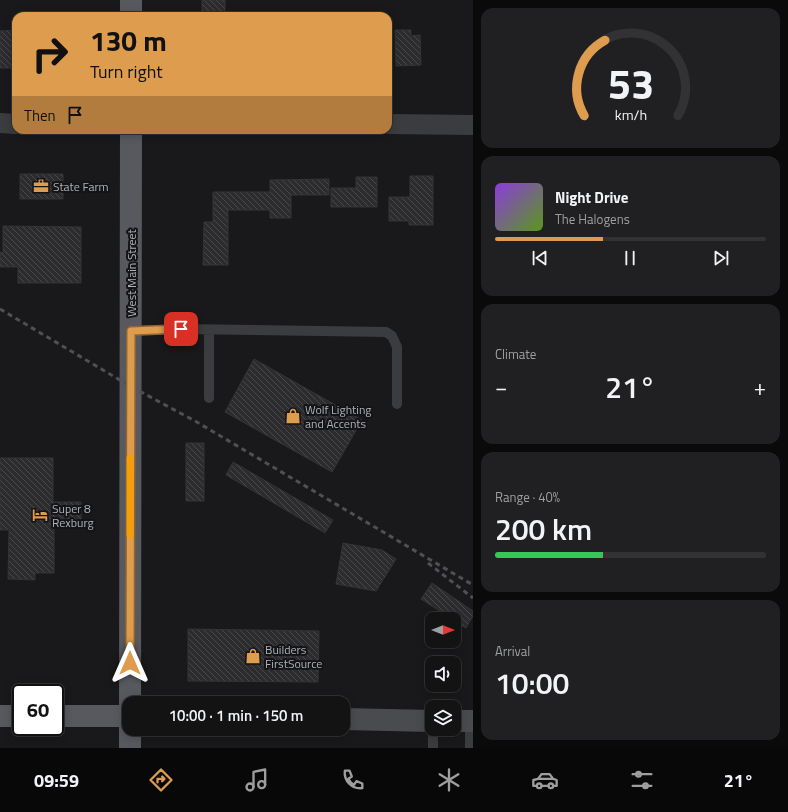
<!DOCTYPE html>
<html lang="en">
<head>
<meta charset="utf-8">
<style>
  :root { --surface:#131314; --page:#202022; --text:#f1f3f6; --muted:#9d9ea0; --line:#323234; --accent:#de9c4e }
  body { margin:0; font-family:"Titillium Web",sans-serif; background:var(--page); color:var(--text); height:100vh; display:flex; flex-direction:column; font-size:15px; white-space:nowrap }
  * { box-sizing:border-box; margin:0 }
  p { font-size:13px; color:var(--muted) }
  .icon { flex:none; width:22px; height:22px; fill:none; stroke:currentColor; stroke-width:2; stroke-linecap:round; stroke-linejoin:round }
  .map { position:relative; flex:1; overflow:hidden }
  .panel { display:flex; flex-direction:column; gap:8px; padding:8px; background:#0a0a0b; width:315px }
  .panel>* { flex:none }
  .hud { position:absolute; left:12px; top:12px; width:380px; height:122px; border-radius:12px; box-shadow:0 2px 10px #0003,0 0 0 1px var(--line); background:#de9c4e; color:#111; overflow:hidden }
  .needle { width:26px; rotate:90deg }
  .buttons { position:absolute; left:425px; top:612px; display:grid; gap:8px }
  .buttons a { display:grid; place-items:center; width:36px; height:36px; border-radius:8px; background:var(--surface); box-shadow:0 2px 10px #0003,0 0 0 1px var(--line); font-size:20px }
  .speed { position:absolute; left:12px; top:684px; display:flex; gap:8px; font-size:20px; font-weight:700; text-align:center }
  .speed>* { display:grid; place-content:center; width:52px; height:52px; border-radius:50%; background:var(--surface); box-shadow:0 2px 10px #0003,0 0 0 1px var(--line); line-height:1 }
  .speed .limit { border:2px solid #111; border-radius:6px; background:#fff; color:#111 }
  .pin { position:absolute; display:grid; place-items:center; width:34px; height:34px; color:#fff; margin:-17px; border-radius:8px; box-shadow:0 2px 6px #0006 }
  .me { position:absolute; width:44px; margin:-22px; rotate:0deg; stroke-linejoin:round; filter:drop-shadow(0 0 3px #0008) }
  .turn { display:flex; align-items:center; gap:14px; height:84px; padding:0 12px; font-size:18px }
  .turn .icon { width:52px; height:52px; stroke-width:2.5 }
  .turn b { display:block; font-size:28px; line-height:34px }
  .then { display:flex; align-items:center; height:38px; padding:0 12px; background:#0003; gap:8px; font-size:15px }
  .big { font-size:30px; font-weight:600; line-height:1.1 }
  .panel .card { flex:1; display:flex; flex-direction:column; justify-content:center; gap:6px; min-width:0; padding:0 14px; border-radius:12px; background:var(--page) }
  .panel .dial { align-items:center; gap:0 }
  .dial svg { height:104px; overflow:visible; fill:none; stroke:var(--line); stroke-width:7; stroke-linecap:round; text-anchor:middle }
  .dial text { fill:var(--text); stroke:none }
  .song { display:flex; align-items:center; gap:12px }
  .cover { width:48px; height:48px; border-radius:6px; background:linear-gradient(135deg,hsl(270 70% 55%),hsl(90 70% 35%)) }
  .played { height:4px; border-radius:2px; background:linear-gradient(90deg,var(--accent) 40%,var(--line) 40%) }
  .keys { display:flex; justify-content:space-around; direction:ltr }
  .heat { display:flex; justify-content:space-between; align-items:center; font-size:22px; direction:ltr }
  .charge { height:6px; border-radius:3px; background:linear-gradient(90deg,#34c759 40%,var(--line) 0) }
  .trip { position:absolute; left:122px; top:696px; width:228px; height:40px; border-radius:12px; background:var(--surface); box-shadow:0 2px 10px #0003,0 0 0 1px var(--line); font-weight:600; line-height:40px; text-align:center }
  .dock { display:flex; height:64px; justify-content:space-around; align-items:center; background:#080808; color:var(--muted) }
  .dock .icon { width:28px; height:28px }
  .dock .active { color:var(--accent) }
  .dock b { font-size:18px; color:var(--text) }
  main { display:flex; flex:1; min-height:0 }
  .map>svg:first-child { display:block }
  .building { fill:url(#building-back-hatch); stroke:#333436 }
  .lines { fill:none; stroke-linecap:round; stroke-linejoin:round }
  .service { stroke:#3a3c3f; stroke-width:10 }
  .minor { stroke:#3a3c3f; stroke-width:20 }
  .secondary { stroke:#494b4f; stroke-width:22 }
  .primary { stroke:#57595e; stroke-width:22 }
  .rail { stroke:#4e5054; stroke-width:3; stroke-dasharray:5 4; stroke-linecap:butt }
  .route-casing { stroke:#906533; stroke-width:10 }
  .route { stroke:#de9c4e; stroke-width:7 }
  .slow { stroke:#f59e0b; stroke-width:7 }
  .labels { text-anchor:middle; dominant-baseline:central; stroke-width:4; stroke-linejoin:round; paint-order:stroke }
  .poi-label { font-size:12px; fill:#adb2b9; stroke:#141416; text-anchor:start }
  .street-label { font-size:12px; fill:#adb2b9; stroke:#141416 }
</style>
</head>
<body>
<main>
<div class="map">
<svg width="473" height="748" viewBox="0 0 473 748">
  <defs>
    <pattern id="building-back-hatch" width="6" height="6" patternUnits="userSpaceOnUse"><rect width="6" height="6" fill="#2c2c2f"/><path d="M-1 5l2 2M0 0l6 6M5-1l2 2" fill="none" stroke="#48484b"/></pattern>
  </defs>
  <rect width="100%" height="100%" fill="#19191b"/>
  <path class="building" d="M202,0H225V16H202Z
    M16,30V68H0V31Z
    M395,30H411V36L420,35L421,65L396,66Z
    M20,174H63V199H20Z
    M410,176H433V225H409V221H389V197H410Z
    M356,177H377V207H331V188H356Z
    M329,179V195H291V218H270V210H228V265H203L204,222H213V192H270V180Z
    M3,226L81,227V283H18V267H0V252L3,253Z
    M254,359L362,420L332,472L225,412Z
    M186,443H204V501H186Z
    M0,458H53V502H81V527H54V573H35V580L8,579L9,530H0Z
    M233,462L333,520L325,533L226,475Z
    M343,543L382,550L396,559L376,591L336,584Z
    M432,583L473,611V616L466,628L421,599Z
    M188,629L319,631L318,682L188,681Z"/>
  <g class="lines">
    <path class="service" d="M209,330V398
      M131,331L181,329L386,332L392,336L397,347V404
      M470,721V748
      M433,729V748"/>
    <path class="minor" d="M0,123L16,124
      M388,124L473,125"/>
    <path class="secondary" d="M343,719L432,721
      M454,721H473"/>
    <path class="primary" d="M131,16V0
      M130,703L131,130
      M0,716H21
      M55,716H129
      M130,729V748"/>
    <path class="rail" d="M0,309L130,386L195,421L473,585
      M428,563L473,598"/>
  </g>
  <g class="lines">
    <g class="route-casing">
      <path id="route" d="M130,663L131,331L181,329"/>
    </g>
    <use href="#route" class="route"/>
    <path class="slow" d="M130,458V535"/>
  </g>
  <defs>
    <g id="office-bare" transform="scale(1.2)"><path d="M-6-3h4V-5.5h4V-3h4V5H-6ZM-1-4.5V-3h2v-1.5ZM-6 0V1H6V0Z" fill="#de9c4e" stroke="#141416" stroke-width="2.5" paint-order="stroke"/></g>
    <g id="shop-bare" transform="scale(1.2)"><path d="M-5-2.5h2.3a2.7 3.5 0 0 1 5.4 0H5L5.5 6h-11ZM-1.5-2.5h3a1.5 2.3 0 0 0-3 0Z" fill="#de9c4e" stroke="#141416" stroke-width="2.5" paint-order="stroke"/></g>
    <g id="hotel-bare" transform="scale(1.2)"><path d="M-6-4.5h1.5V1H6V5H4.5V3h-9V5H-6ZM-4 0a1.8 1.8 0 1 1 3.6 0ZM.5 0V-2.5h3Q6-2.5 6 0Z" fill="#de9c4e" stroke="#141416" stroke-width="2.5" paint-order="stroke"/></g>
  </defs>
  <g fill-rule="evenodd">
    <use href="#office-bare" x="41" y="186"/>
    <use href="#shop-bare" x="293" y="416"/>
    <use href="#hotel-bare" x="40" y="515"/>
    <use href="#shop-bare" x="253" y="656"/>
  </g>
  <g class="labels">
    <g class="poi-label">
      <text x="53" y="186">State Farm</text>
      <text x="305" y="409">Wolf Lighting<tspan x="305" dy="14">and Accents</tspan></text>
      <text x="52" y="508">Super 8<tspan x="52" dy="14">Rexburg</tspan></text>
      <text x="265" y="649">Builders<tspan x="265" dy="14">FirstSource</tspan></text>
    </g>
    <g class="street-label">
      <text transform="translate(131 273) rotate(-90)">West Main Street</text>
    </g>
  </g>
</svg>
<div class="buttons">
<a><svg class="needle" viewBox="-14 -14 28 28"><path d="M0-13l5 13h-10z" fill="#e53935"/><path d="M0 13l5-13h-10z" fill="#9d9ea0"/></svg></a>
<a><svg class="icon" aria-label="sound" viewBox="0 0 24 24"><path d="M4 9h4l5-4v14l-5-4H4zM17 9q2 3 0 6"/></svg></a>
<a><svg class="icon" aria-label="layers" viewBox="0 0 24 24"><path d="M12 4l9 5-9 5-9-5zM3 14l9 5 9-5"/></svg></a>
</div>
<div class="speed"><div class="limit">60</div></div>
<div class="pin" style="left:181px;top:329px;background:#d93025"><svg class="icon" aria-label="arrive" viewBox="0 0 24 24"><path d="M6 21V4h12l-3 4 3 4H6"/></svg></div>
<svg class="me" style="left:130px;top:663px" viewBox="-20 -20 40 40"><path d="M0-17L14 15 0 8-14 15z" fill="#de9c4e" stroke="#fff" stroke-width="4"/></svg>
<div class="trip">10:00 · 1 min · 150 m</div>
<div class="hud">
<div class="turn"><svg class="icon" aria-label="right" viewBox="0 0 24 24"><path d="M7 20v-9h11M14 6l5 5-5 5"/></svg><div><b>130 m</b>Turn right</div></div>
<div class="then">Then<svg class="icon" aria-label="arrive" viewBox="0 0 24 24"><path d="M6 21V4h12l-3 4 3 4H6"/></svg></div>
</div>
</div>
<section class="panel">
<div class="card dial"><svg viewBox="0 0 100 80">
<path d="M14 69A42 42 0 1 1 86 69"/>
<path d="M14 69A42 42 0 0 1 30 11" stroke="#de9c4e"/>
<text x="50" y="56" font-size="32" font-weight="700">53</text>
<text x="50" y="72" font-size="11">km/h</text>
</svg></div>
<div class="card">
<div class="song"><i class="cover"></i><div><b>Night Drive</b><p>The Halogens</p></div></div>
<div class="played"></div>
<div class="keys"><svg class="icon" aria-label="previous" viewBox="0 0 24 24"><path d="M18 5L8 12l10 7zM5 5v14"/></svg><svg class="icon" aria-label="pause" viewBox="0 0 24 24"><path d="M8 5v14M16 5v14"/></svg><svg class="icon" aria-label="next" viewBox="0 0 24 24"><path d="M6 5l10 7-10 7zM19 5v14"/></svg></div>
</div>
<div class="card"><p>Climate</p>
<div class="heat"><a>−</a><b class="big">21°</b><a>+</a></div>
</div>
<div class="card"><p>Range · 40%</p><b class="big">200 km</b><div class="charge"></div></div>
<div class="card"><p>Arrival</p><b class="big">10:00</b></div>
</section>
</main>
<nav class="dock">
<b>09:59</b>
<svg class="icon active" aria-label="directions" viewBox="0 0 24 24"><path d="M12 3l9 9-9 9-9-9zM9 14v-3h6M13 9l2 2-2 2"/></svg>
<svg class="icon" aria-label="music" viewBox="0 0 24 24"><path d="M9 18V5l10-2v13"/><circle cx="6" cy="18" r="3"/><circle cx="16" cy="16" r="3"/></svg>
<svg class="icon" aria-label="phone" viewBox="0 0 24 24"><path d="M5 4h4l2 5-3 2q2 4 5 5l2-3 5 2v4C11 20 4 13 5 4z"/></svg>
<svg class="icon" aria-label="climate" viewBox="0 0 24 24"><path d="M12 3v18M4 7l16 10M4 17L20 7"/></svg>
<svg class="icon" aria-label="car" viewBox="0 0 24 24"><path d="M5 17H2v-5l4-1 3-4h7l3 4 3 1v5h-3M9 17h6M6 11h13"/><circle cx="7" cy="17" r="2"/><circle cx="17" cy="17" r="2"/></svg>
<svg class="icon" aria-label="filters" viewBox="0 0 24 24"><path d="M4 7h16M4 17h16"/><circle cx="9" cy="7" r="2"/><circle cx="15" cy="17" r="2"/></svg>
<b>21°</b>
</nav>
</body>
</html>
